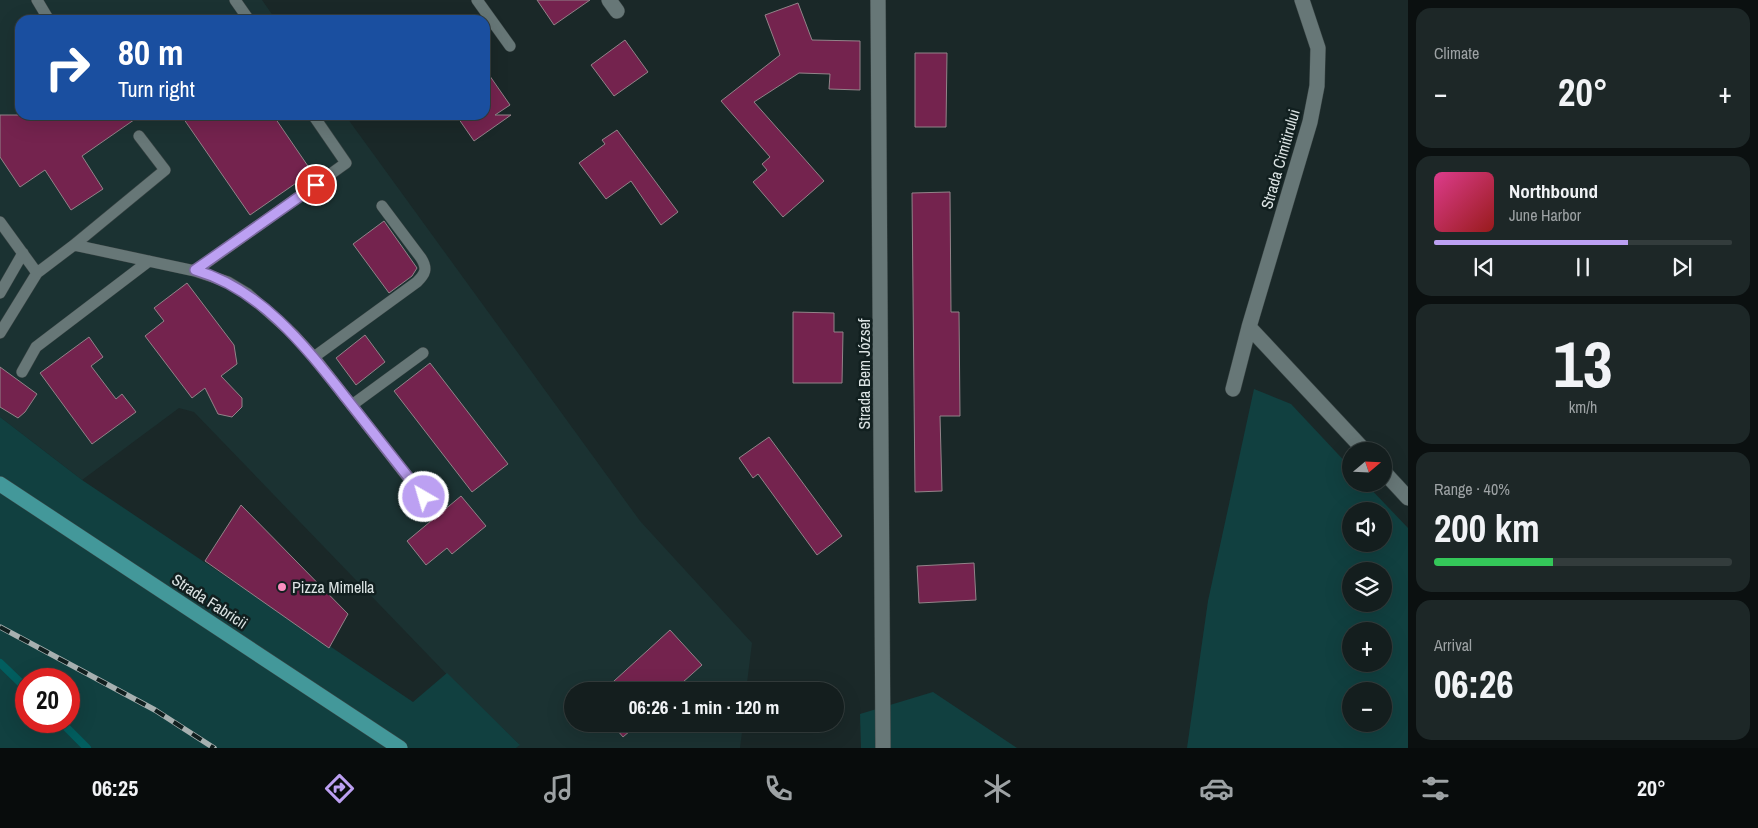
<!DOCTYPE html>
<html lang="en">
<head>
<meta charset="utf-8">
<style>
  :root { --surface:#141e1e; --page:#1d2727; --text:#f1f3f6; --muted:#9da2a4; --line:#333c3c; --accent:#bca0f2 }
  body { margin:0; font-family:"Archivo Narrow",sans-serif; background:var(--page); color:var(--text); height:100vh; display:flex; flex-direction:column; font-size:19px; white-space:nowrap }
  * { box-sizing:border-box; margin:0 }
  p { font-size:16px; color:var(--muted) }
  .icon { flex:none; width:28px; height:28px; fill:none; stroke:currentColor; stroke-width:2; stroke-linecap:round; stroke-linejoin:round }
  .map { position:relative; flex:1; overflow:hidden }
  .panel { display:flex; flex-direction:column; gap:8px; padding:8px; background:#0b1010; width:350px }
  .panel>* { flex:none }
  .top-card { position:absolute; left:15px; top:15px; width:475px; height:105px; border-radius:15px; box-shadow:0 5px 20px #0002,0 0 0 1px var(--line); background:#1a4fa0; color:#fff; overflow:hidden }
  .needle { width:32px; rotate:71deg }
  .fabs { position:absolute; left:1342px; top:442px; display:grid; gap:10px }
  .fabs a { display:grid; place-items:center; width:50px; height:50px; border-radius:50%; background:var(--surface); box-shadow:0 5px 20px #0002,0 0 0 1px var(--line); font-size:25px }
  .speed { position:absolute; left:15px; top:668px; display:flex; gap:10px; font-size:25px; font-weight:700; text-align:center }
  .speed>* { display:grid; place-content:center; width:65px; height:65px; border-radius:50%; background:var(--surface); box-shadow:0 5px 20px #0002,0 0 0 1px var(--line); line-height:1 }
  .speed .limit { border:8px solid #d22; background:#fff; color:#111 }
  .pin { position:absolute; display:grid; place-items:center; width:42px; height:42px; color:#fff; margin:-21px; border:2px solid #fff; border-radius:50%; box-shadow:0 1px 5px #0007 }
  .me { position:absolute; width:55px; margin:-28px; rotate:322deg; stroke-linejoin:round; filter:drop-shadow(0 0 4px #0008) }
  .turn { display:flex; align-items:center; gap:18px; height:105px; padding:0 20px; font-size:22px }
  .turn .icon { width:65px; height:65px; stroke-width:2.5 }
  .turn b { display:block; font-size:35px; line-height:42px }
  .big { font-size:38px; font-weight:800; line-height:1.1 }
  .panel .card { flex:1; display:flex; flex-direction:column; justify-content:center; gap:8px; min-width:0; padding:0 18px; border-radius:15px; background:var(--page) }
  .panel .dial { align-items:center; gap:0 }
  .dial b { font-size:65px; line-height:1 }
  .song { display:flex; align-items:center; gap:15px }
  .cover { width:60px; height:60px; border-radius:8px; background:linear-gradient(135deg,hsl(330 70% 55%),hsl(0 70% 35%)) }
  .played { height:5px; border-radius:2px; background:linear-gradient(90deg,var(--accent) 65%,var(--line) 65%) }
  .keys { display:flex; justify-content:space-around; direction:ltr }
  .heat { display:flex; justify-content:space-between; align-items:center; font-size:28px; direction:ltr }
  .charge { height:8px; border-radius:4px; background:linear-gradient(90deg,#34c759 40%,var(--line) 0) }
  .trip { position:absolute; left:564px; top:682px; width:280px; height:50px; border-radius:25px; background:var(--surface); box-shadow:0 5px 20px #0002,0 0 0 1px var(--line); font-weight:800; line-height:50px; text-align:center }
  .dock { display:flex; height:80px; justify-content:space-around; align-items:center; background:#080c0c; color:var(--muted) }
  .dock .icon { width:35px; height:35px }
  .dock .current { color:var(--accent) }
  .dock b { font-size:22px; color:var(--text) }
  main { display:flex; flex:1; min-height:0 }
  .map>svg:first-child { display:block }
  .built { fill:#1b3232 }
  .green { fill:#114040; fill-rule:evenodd }
  .lines { fill:none; stroke-linecap:round; stroke-linejoin:round }
  .stream { stroke:#025e5f; stroke-width:8 }
  .building { fill:#74234e; stroke:#928389 }
  .service-casing { stroke:#384343; stroke-width:12 }
  .minor-casing { stroke:#384343; stroke-width:16 }
  .secondary-casing { stroke:#384343; stroke-width:16 }
  .trunk-casing { stroke:#384343; stroke-width:16 }
  .service { stroke:#677777; stroke-width:11 }
  .minor { stroke:#677777; stroke-width:15 }
  .secondary { stroke:#677777; stroke-width:15 }
  .trunk { stroke:#43989a; stroke-width:15 }
  .rail-casing { stroke:#a7b0b0; stroke-width:5.5 }
  .rail { stroke:#111f1f; stroke-width:4; stroke-dasharray:11; stroke-linecap:butt }
  .route-casing { stroke:#7a689d; stroke-width:12 }
  .route { stroke:#bca0f2; stroke-width:9 }
  .poi-dot { fill:#fc8fc1; stroke:#111f1f; stroke-width:2 }
  .labels { text-anchor:middle; dominant-baseline:central; stroke-width:5; stroke-linejoin:round; paint-order:stroke }
  .street-label { font-size:16px; fill:#dbe3e3; stroke:#111f1f }
  .poi-label { font-size:16px; fill:#dbe3e3; stroke:#111f1f; text-anchor:start }
</style>
</head>
<body>
<main>
<div class="map">
<svg width="1408" height="748" viewBox="0 0 1408 748">
  <rect width="100%" height="100%" fill="#1a2828"/>
  <path class="built" d="M0,0H262L276,20H20V115H345L640,521L752,643L746,691H572V724H743L740,748H516L519,744L458,686L194,412L179,408L82,480L0,417Z"/>
  <path class="green" d="M1254,389L1291,404L1351,468V484H1366L1408,528V748H1187L1208,601ZM1351,511H1384V544H1351ZM1351,571H1384V604H1351ZM1351,631H1384V664H1351ZM1351,691H1384V724H1351Z
    M0,417L82,480L413,702L447,673L520,745L516,748H0ZM26,679H69V721H26Z
    M933,692L1017,748H861L860,714Z"/>
  <g class="lines">
    <path class="stream" d="M0,663L26,688
      M60,721L87,748"/>
  </g>
  <path class="building" d="M537,0H590L554,25Z
    M798,3L812,40L860,41V90L829,89L830,74L799,73L754,102L824,181L783,217L753,182L767,170L762,164L770,157L721,101L780,55L765,15Z
    M625,40L648,72L614,96L591,65Z
    M915,53H947L946,127H915Z
    M485,69L510,105L495,115H511L474,141L456,115H485Z
    M0,115H141L82,156L103,189L71,210L45,170L20,187L0,157Z
    M181,115H273L312,172L250,215Z
    M617,130L678,212L661,225L631,181L606,199L579,163L605,144L602,140Z
    M950,192L951,312H959L960,416H940L942,491L915,492L912,193Z
    M384,221L417,268L412,276L389,293L353,244Z
    M187,283L234,345L237,364L221,376L242,398V407L232,417L218,414L205,388L192,398L145,336L164,321L154,308Z
    M793,312L834,313V332H843L842,383H793Z
    M365,335L385,362L356,385L336,358Z
    M89,337L103,357L91,366L116,399L122,394L136,412L92,444L40,373Z
    M430,363L508,464L472,492L394,391Z
    M0,367L37,394L25,412L18,418L0,407Z
    M769,437L842,536L817,555L758,474L753,478L739,458Z
    M461,496L486,526L452,554L447,548L426,565L407,541Z
    M241,505L348,614L329,648L205,561Z
    M974,563L976,600L919,603L917,566Z
    M670,630L702,665L673,691H603Z
    M612,724H638L623,737Z"/>
  <g class="lines">
    <g class="service-casing">
      <path id="service" d="M37,0L49,20
        M235,0L249,20
        M477,0L510,46
        M0,222L37,273
        M74,245L165,170L139,136
        M195,271L346,163L313,115
        M0,293L23,253
        M0,333L37,273L74,245L195,271L228,282L248,294L293,334L314,357L423,497
        M314,357L417,282C425,274 428,269 421,258L382,206
        M22,372L36,347L149,261
        M352,405L423,353"/>
    </g>
    <g class="minor-casing">
      <path id="minor" d="M609,0L617,11
        M1302,0L1318,48L1317,86L1310,122L1249,327L1365,451
        M1233,389L1249,327
        M1384,472L1408,498"/>
    </g>
    <g class="secondary-casing">
      <path id="secondary" d="M878,0L883,748"/>
    </g>
    <g class="trunk-casing">
      <path id="trunk" d="M0,484L400,748"/>
    </g>
    <use href="#service" class="service"/>
    <use href="#minor" class="minor"/>
    <use href="#secondary" class="secondary"/>
    <use href="#trunk" class="trunk"/>
    <g class="rail-casing">
      <path id="rail" d="M0,627L155,710L214,748"/>
    </g>
    <use href="#rail" class="rail"/>
  </g>
  <g class="lines">
    <g class="route-casing">
      <path id="route" d="M316,185L195,270C261,289 305,346 346,398C372,431 398,464 424,497"/>
    </g>
    <use href="#route" class="route"/>
  </g>
  <circle class="poi-dot" cx="282" cy="587" r="5"/>
  <g class="labels">
    <g class="street-label">
      <text transform="translate(1280 159) rotate(-74)">Strada Cimitirului</text>
      <text transform="translate(864 374) rotate(-90)">Strada Bem József</text>
      <text transform="translate(210 601) rotate(33)">Strada Fabricii</text>
    </g>
    <g class="poi-label">
      <text x="292" y="587">Pizza Mimella</text>
    </g>
  </g>
</svg>
<div class="fabs">
<a><svg class="needle" viewBox="-14 -14 28 28"><path d="M0-13l5 13h-10z" fill="#e53935"/><path d="M0 13l5-13h-10z" fill="#9da2a4"/></svg></a>
<a><svg class="icon" aria-label="sound" viewBox="0 0 24 24"><path d="M4 9h4l5-4v14l-5-4H4zM17 9q2 3 0 6"/></svg></a>
<a><svg class="icon" aria-label="layers" viewBox="0 0 24 24"><path d="M12 4l9 5-9 5-9-5zM3 14l9 5 9-5"/></svg></a>
<a>+</a>
<a>−</a>
</div>
<div class="speed"><div class="limit">20</div></div>
<div class="pin" style="left:316px;top:185px;background:#d93025"><svg class="icon" aria-label="arrive" viewBox="0 0 24 24"><path d="M6 21V4h12l-3 4 3 4H6"/></svg></div>
<svg class="me" style="left:424px;top:497px" viewBox="-20 -20 40 40"><circle r="17" fill="#bca0f2" stroke="#fff" stroke-width="3"/><path d="M0-11L8 9 0 5-8 9z" fill="#fff"/></svg>
<div class="trip">06:26 · 1 min · 120 m</div>
<div class="top-card">
<div class="turn"><svg class="icon" aria-label="right" viewBox="0 0 24 24"><path d="M7 20v-9h11M14 6l5 5-5 5"/></svg><div><b>80 m</b>Turn right</div></div>
</div>
</div>
<section class="panel">
<div class="card"><p>Climate</p>
<div class="heat"><a>−</a><b class="big">20°</b><a>+</a></div>
</div>
<div class="card">
<div class="song"><i class="cover"></i><div><b>Northbound</b><p>June Harbor</p></div></div>
<div class="played"></div>
<div class="keys"><svg class="icon" aria-label="previous" viewBox="0 0 24 24"><path d="M18 5L8 12l10 7zM5 5v14"/></svg><svg class="icon" aria-label="pause" viewBox="0 0 24 24"><path d="M8 5v14M16 5v14"/></svg><svg class="icon" aria-label="next" viewBox="0 0 24 24"><path d="M6 5l10 7-10 7zM19 5v14"/></svg></div>
</div>
<div class="card dial"><b>13</b><p>km/h</p></div>
<div class="card"><p>Range · 40%</p><b class="big">200 km</b><div class="charge"></div></div>
<div class="card"><p>Arrival</p><b class="big">06:26</b></div>
</section>
</main>
<nav class="dock">
<b>06:25</b>
<svg class="icon current" aria-label="directions" viewBox="0 0 24 24"><path d="M12 3l9 9-9 9-9-9zM9 14v-3h6M13 9l2 2-2 2"/></svg>
<svg class="icon" aria-label="music" viewBox="0 0 24 24"><path d="M9 18V5l10-2v13"/><circle cx="6" cy="18" r="3"/><circle cx="16" cy="16" r="3"/></svg>
<svg class="icon" aria-label="phone" viewBox="0 0 24 24"><path d="M5 4h4l2 5-3 2q2 4 5 5l2-3 5 2v4C11 20 4 13 5 4z"/></svg>
<svg class="icon" aria-label="climate" viewBox="0 0 24 24"><path d="M12 3v18M4 7l16 10M4 17L20 7"/></svg>
<svg class="icon" aria-label="car" viewBox="0 0 24 24"><path d="M5 17H2v-5l4-1 3-4h7l3 4 3 1v5h-3M9 17h6M6 11h13"/><circle cx="7" cy="17" r="2"/><circle cx="17" cy="17" r="2"/></svg>
<svg class="icon" aria-label="filters" viewBox="0 0 24 24"><path d="M4 7h16M4 17h16"/><circle cx="9" cy="7" r="2"/><circle cx="15" cy="17" r="2"/></svg>
<b>20°</b>
</nav>
</body>
</html>
